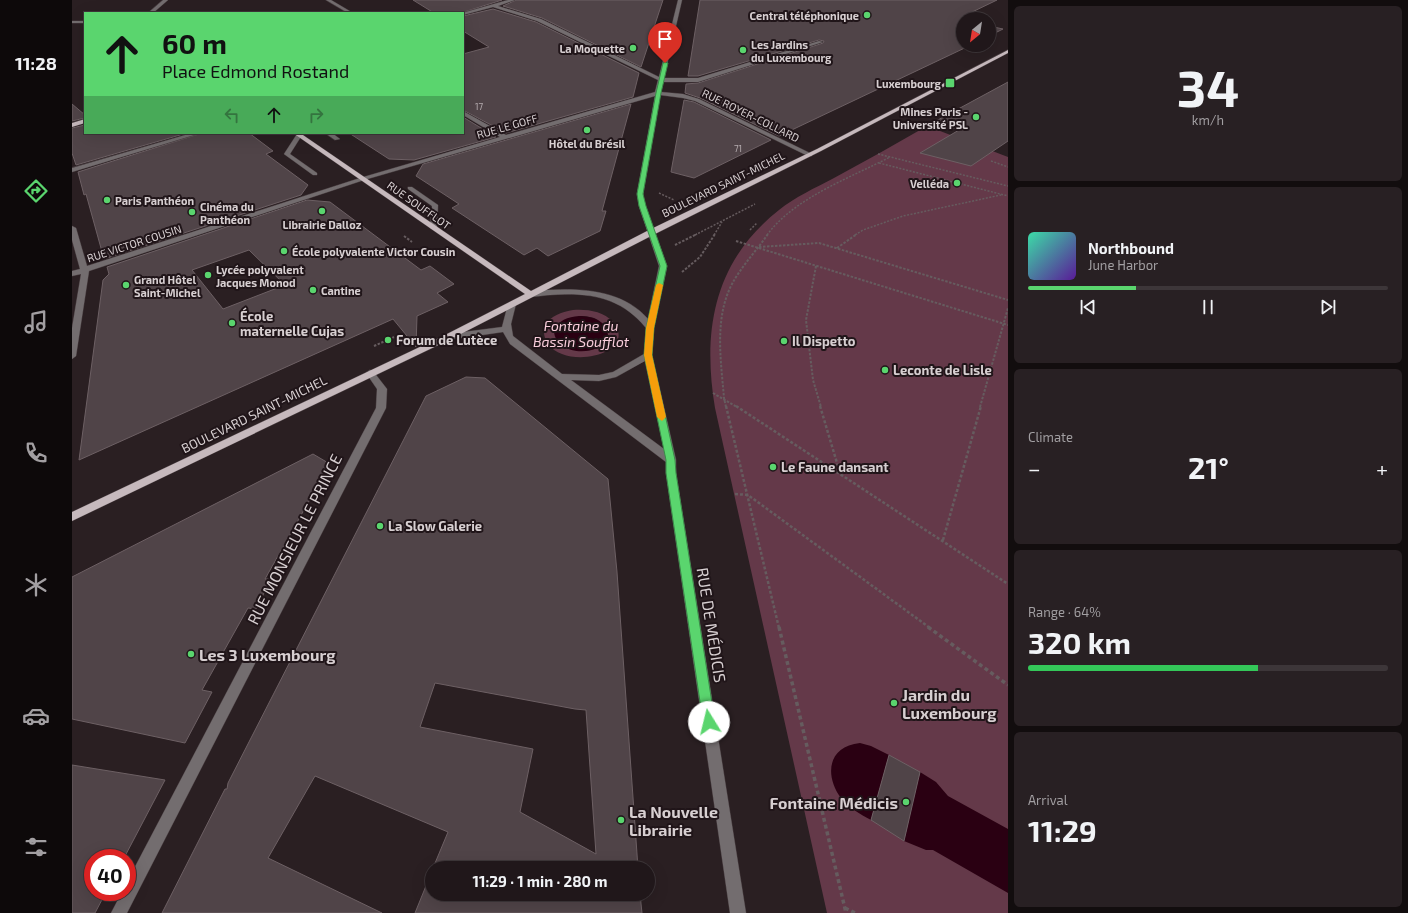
<!DOCTYPE html>
<html lang="en">
<head>
<meta charset="utf-8">
<style>
  :root { --surface:#20171a; --page:#282023; --text:#f1f3f6; --muted:#a29fa2; --line:#3d3639; --accent:#5ad56e }
  body { margin:0; font-family:"Exo 2",sans-serif; background:var(--page); color:var(--text); height:100vh; display:flex; flex-direction:column; font-size:15px; white-space:nowrap }
  * { box-sizing:border-box; margin:0 }
  p { font-size:13px; color:var(--muted) }
  .icon { flex:none; width:22px; height:22px; fill:none; stroke:currentColor; stroke-width:2; stroke-linecap:round; stroke-linejoin:round }
  .map { position:relative; flex:1; overflow:hidden }
  .drawer { display:flex; flex-direction:column; gap:6px; padding:6px; background:#120d0e; width:400px }
  .drawer>* { flex:none }
  .top-card { position:absolute; left:12px; top:12px; width:380px; height:122px; border-radius:0px; box-shadow:0 4px 16px #0002,0 0 0 1px var(--line); background:#5ad56e; color:#111; overflow:hidden }
  .needle { width:26px; rotate:210deg }
  .buttons { position:absolute; left:884px; top:12px; display:grid; gap:8px }
  .buttons a { display:grid; place-items:center; width:40px; height:40px; border-radius:50%; background:var(--surface); box-shadow:0 4px 16px #0002,0 0 0 1px var(--line); font-size:20px }
  .speed { position:absolute; left:12px; top:849px; display:flex; gap:8px; font-size:20px; font-weight:700; text-align:center }
  .speed>* { display:grid; place-content:center; width:52px; height:52px; border-radius:50%; background:var(--surface); box-shadow:0 4px 16px #0002,0 0 0 1px var(--line); line-height:1 }
  .speed .limit { border:6px solid #d22; background:#fff; color:#111 }
  .pin { position:absolute; display:grid; place-items:center; width:34px; height:34px; color:#fff; margin:-41px -17px; border-radius:50% 50% 50% 0; rotate:-45deg; box-shadow:0 0 4px #0007 }
  .pin .icon { rotate:45deg }
  .me { position:absolute; width:44px; margin:-22px; rotate:351deg; stroke-linejoin:round; filter:drop-shadow(0 0 3px #0008) }
  .turn { display:flex; align-items:center; gap:14px; height:84px; padding:0 12px; font-size:18px }
  .turn .icon { width:52px; height:52px; stroke-width:2.5 }
  .turn b { display:block; font-size:28px; line-height:34px }
  .lanes { display:flex; align-items:center; height:38px; padding:0 12px; background:#0003; justify-content:center; gap:20px; direction:ltr }
  .lanes .off { opacity:.35 }
  .big { font-size:30px; font-weight:700; line-height:1.1 }
  .drawer .card { flex:1; display:flex; flex-direction:column; justify-content:center; gap:6px; min-width:0; padding:0 14px; border-radius:6px; background:var(--page) }
  .drawer .dial { align-items:center; gap:0 }
  .dial b { font-size:52px; line-height:1 }
  .song { display:flex; align-items:center; gap:12px }
  .cover { width:48px; height:48px; border-radius:6px; background:linear-gradient(135deg,hsl(160 70% 55%),hsl(270 70% 35%)) }
  .played { height:4px; border-radius:2px; background:linear-gradient(90deg,var(--accent) 30%,var(--line) 30%) }
  .keys { display:flex; justify-content:space-around; direction:ltr }
  .heat { display:flex; justify-content:space-between; align-items:center; font-size:22px; direction:ltr }
  .charge { height:6px; border-radius:3px; background:linear-gradient(90deg,#34c759 64%,var(--line) 0) }
  .trip { position:absolute; left:353px; top:861px; width:230px; height:40px; border-radius:20px; background:var(--surface); box-shadow:0 4px 16px #0002,0 0 0 1px var(--line); font-weight:700; line-height:40px; text-align:center }
  main { display:flex; flex:1; min-height:0 }
  .menu { display:flex; flex-direction:column; width:72px; justify-content:space-around; align-items:center; background:#0d090a; color:var(--muted) }
  .menu .icon { width:28px; height:28px }
  .menu .current { color:var(--accent) }
  .menu b { font-size:18px; color:var(--text) }
  .map>svg:first-child { display:block }
  .green { fill:#643949; fill-rule:evenodd }
  .water { fill:#2a0012 }
  .building { fill:#504448; stroke:#6d6064; fill-rule:evenodd }
  .lines { fill:none; stroke-linecap:round; stroke-linejoin:round }
  .minor-casing { stroke:#463b3e; stroke-width:1 }
  .major-casing { stroke:#463b3e; stroke-width:1 }
  .path-far3 { stroke:#665c5f; stroke-width:1.5; stroke-dasharray:2 1.5; stroke-linecap:butt }
  .path-far2 { stroke:#665c5f; stroke-width:2; stroke-dasharray:2.5 1.5; stroke-linecap:butt }
  .path-far1 { stroke:#665c5f; stroke-width:2.5; stroke-dasharray:3 2; stroke-linecap:butt }
  .path { stroke:#665c5f; stroke-width:3.5; stroke-dasharray:4 3; stroke-linecap:butt }
  .minor { fill:#736d6f; fill-rule:evenodd }
  .major { fill:#c6b9bd; fill-rule:evenodd }
  .route { fill:#5ad56e; stroke:#3a8a48 }
  .slow { fill:#f59e0b }
  .poi-dot { fill:#5ad56e; stroke:#201519; stroke-width:1.5 }
  .labels { text-anchor:middle; dominant-baseline:central; stroke-width:4; stroke-linejoin:round; paint-order:stroke }
  .far-number-label { font-size:9px; fill:#b5acaf }
  .far-poi-label { font-size:11px; font-weight:bold; fill:#d7cfd1; stroke:#201519; text-anchor:start }
  .far-street-label { font-size:11px; fill:#d7cfd1; stroke:#201519 }
  .poi-label { font-size:13px; font-weight:bold; fill:#d7cfd1; stroke:#201519; text-anchor:start }
  .street-label { font-size:13px; fill:#d7cfd1; stroke:#201519 }
  .water-label { font-size:14px; font-style:italic; fill:#f9cddb; stroke:#201519 }
  .near-street-label { font-size:16px; fill:#d7cfd1; stroke:#201519 }
  .near-poi-label { font-size:16px; font-weight:bold; fill:#d7cfd1; stroke:#201519; text-anchor:start }
</style>
</head>
<body>
<main>
<nav class="menu">
<b>11:28</b>
<svg class="icon current" aria-label="directions" viewBox="0 0 24 24"><path d="M12 3l9 9-9 9-9-9zM9 14v-3h6M13 9l2 2-2 2"/></svg>
<svg class="icon" aria-label="music" viewBox="0 0 24 24"><path d="M9 18V5l10-2v13"/><circle cx="6" cy="18" r="3"/><circle cx="16" cy="16" r="3"/></svg>
<svg class="icon" aria-label="phone" viewBox="0 0 24 24"><path d="M5 4h4l2 5-3 2q2 4 5 5l2-3 5 2v4C11 20 4 13 5 4z"/></svg>
<svg class="icon" aria-label="climate" viewBox="0 0 24 24"><path d="M12 3v18M4 7l16 10M4 17L20 7"/></svg>
<svg class="icon" aria-label="car" viewBox="0 0 24 24"><path d="M5 17H2v-5l4-1 3-4h7l3 4 3 1v5h-3M9 17h6M6 11h13"/><circle cx="7" cy="17" r="2"/><circle cx="17" cy="17" r="2"/></svg>
<svg class="icon" aria-label="filters" viewBox="0 0 24 24"><path d="M4 7h16M4 17h16"/><circle cx="9" cy="7" r="2"/><circle cx="15" cy="17" r="2"/></svg>
</nav>
<div class="map">
<svg width="936" height="913" viewBox="0 0 936 913">
  <rect width="100%" height="100%" fill="#2a1f22"/>
  <path class="green" d="M855,126L936,157V913H755L643,408C630,330 642,261 707,210C723,197 743,188 762,178C793,161 824,144 855,126Z
    M501,310C515,309 531,311 541,322C567,353 496,371 476,344C472,338 471,332 473,326C478,315 491,312 501,310ZM507,316C523,316 532,320 536,336C529,357 497,353 484,340Z"/>
  <path class="water" d="M507,316C520,316 536,321 536,336C529,358 483,356 482,331C486,320 496,317 507,316Z
    M788,743L799,746L817,755L799,820C788,814 777,808 769,798C752,775 756,746 788,743Z
    M848,772L864,782L876,796L936,829V893L861,850H854L832,841L844,788L841,774L847,777Z"/>
  <path class="building" d="M341,0H430L389,13H362Z
    M444,0H591L569,67L470,18L431,6Z
    M628,0H925L896,14L911,18L891,19V45H899L707,136L628,98L613,93L614,84L626,83L751,43L752,41L747,40L626,76H616Z
    M421,9L464,22L567,73L561,97L434,133L391,110V54L417,47L391,31V16Z
    M917,26L931,29L917,36Z
    M936,82V141L899,166L848,153L887,130L864,121Z
    M612,100L622,102L699,140L622,178L599,172Z
    M0,104L13,115V118L0,121Z
    M559,104L530,211H534L528,231L476,256L465,248L452,255L380,208L387,204L344,176L351,164Z
    M391,117L424,137L342,160L317,159L277,133H391Z
    M13,125V133H115L4,165L0,153V128Z
    M130,133H177L201,151L194,154L236,185L229,195L32,259L14,194L12,195L6,172Z
    M235,200L258,202L349,270L358,266L382,284L365,293L376,302L345,316L344,347L321,319L7,460L31,280L37,274L35,267ZM177,250L213,285L151,309L120,270Z
    M394,377L413,378L536,479L545,572L566,868H361L376,832L243,776L196,858L310,913H90L153,789H155L156,783L354,396ZM363,683L503,709L514,710L524,854L448,812L461,749L348,727Z
    M241,454L258,464L193,579H199L184,609L176,608L130,690L140,692L113,743L0,719V577Z
    M817,755L848,772L832,841L799,820Z
    M0,765L93,780L52,858H21V892H34L23,913H0Z
    M360,871V894H568L570,913H343Z"/>
  <g class="lines">
    <g class="minor-casing">
      <path id="minor" d="M91,0H96L81,13H76Z
        M254,0H259L281,13H276Z
        M436,0H443L426,6L469,19L587,77L606,0H610L592,78H626L747,41L751,42L626,82H591L589,92L611,94L627,99L740,154V156H736L623,101L611,98L588,95L571,194L573,206L595,266L582,328L580,355L604,460V473L674,913H658L594,473V462L438,344L431,332L376,340L372,337L376,334L430,327L436,304L440,301L444,304L439,324L441,336L490,374L527,375L541,372L572,354L574,328C549,297 517,292 478,295C471,295 459,299 454,294C459,290 468,290 475,290C510,288 551,290 576,319L587,266L567,206L565,194L583,96L292,180L17,271L4,356L0,359V328L9,274L0,276V271L8,269L0,240V226L4,228L15,266L288,178L428,137L391,115V111L434,135L583,92L586,80L465,21L421,7L391,15V13H390ZM573,361L592,449L499,380L527,381L544,377Z
        M0,21H13V23H0Z
        M120,133H129L0,172V168Z
        M227,133L230,135L218,154L245,173V175H241L212,154L225,134Z
        M253,133H260L268,139L263,140Z
        M336,187H340L366,205L365,230H362L358,228L360,206L336,189Z
        M298,370L301,371L315,389L314,408L55,913H39L50,892H55V882L304,408L305,389L294,373Z"/>
    </g>
    <g class="major-casing">
      <path id="major" d="M936,50V53L749,151L583,234L379,339L0,521V512L373,335L453,294L221,133H228L459,291L577,230L745,149Z
        M13,119V123L0,127V123Z"/>
    </g>
    <path class="path-far3" d="M806,154L936,186
      M919,161L936,167
      M807,163L936,196
      M587,193L602,200
      M678,230L685,223
      M623,235L683,204
      M642,235L650,222
      M695,235C722,198 778,178 818,157
      M783,235L791,230L831,216L929,195"/>
    <path class="path-far2" d="M332,236L340,242
      M664,241L936,325
      M603,245L625,234
      M687,247L747,243L936,300
      M765,248L785,234
      M744,266L734,320L741,380L749,407
      M610,272L628,257L643,234
      M302,346L322,337
      M641,393L665,407
      M654,407L652,398C649,361 642,318 660,284C669,267 685,250 696,234
      M908,407L936,308"/>
    <path class="path-far1" d="M654,406L707,628
      M664,406L936,584
      M748,406L768,473
      M663,494L676,495L858,628
      M871,540L909,406"/>
    <path class="path" d="M707,627L774,913
      M856,627L936,685
      M773,908L783,913"/>
    <use href="#minor" class="minor"/>
    <use href="#major" class="major"/>
  </g>
  <path class="route" d="M593,62L596,63L589,93L571,194L574,206L595,266L582,328L580,355L603,460L604,473L643,722L642,726L637,728L633,726L631,722L594,473V460L572,355L574,328L588,266L567,206L565,194L584,93L591,63Z"/>
  <path class="slow" d="M587,283L591,285L582,328L580,355L594,417L590,421L585,417L572,355L574,328L584,285Z"/>
  <g class="poi-dot">
    <circle cx="795" cy="15" r="4"/>
    <circle cx="561" cy="48" r="4"/>
    <circle cx="671" cy="50" r="4"/>
    <rect x="873" y="78" width="10" height="10" rx="2"/>
    <circle cx="904" cy="117" r="4"/>
    <circle cx="515" cy="130" r="4"/>
    <circle cx="885" cy="183" r="4"/>
    <circle cx="35" cy="200" r="4"/>
    <circle cx="250" cy="211" r="4"/>
    <circle cx="120" cy="212" r="4"/>
    <circle cx="212" cy="251" r="4"/>
    <circle cx="136" cy="275" r="4"/>
    <circle cx="54" cy="285" r="4"/>
    <circle cx="241" cy="290" r="4"/>
    <circle cx="160" cy="323" r="4"/>
    <circle cx="316" cy="340" r="4"/>
    <circle cx="712" cy="341" r="4"/>
    <circle cx="813" cy="370" r="4"/>
    <circle cx="701" cy="467" r="4"/>
    <circle cx="308" cy="526" r="4"/>
    <circle cx="119" cy="654" r="4"/>
    <circle cx="822" cy="703" r="4"/>
    <circle cx="834" cy="802" r="4"/>
    <circle cx="549" cy="820" r="4"/>
  </g>
  <g class="labels">
    <g class="far-number-label">
      <text x="407" y="106">17</text>
      <text x="666" y="148">71</text>
    </g>
    <g class="far-poi-label">
      <text x="787" y="15" text-anchor="end">Central téléphonique</text>
      <text x="679" y="44">Les Jardins<tspan x="679" dy="13">du Luxembourg</tspan></text>
      <text x="553" y="48" text-anchor="end">La Moquette</text>
      <text x="869" y="83" text-anchor="end">Luxembourg</text>
      <text x="896" y="111" text-anchor="end">Mines Paris -<tspan x="896" dy="13">Université PSL</tspan></text>
      <text x="515" y="143" text-anchor="middle">Hôtel du Brésil</text>
      <text x="877" y="183" text-anchor="end">Velléda</text>
      <text x="43" y="200">Paris Panthéon</text>
      <text x="128" y="206">Cinéma du<tspan x="128" dy="13">Panthéon</tspan></text>
      <text x="250" y="224" text-anchor="middle">Librairie Dalloz</text>
      <text x="220" y="251">École polyvalente Victor Cousin</text>
      <text x="144" y="269">Lycée polyvalent<tspan x="144" dy="13">Jacques Monod</tspan></text>
      <text x="62" y="279">Grand Hôtel<tspan x="62" dy="13">Saint-Michel</tspan></text>
      <text x="249" y="290">Cantine</text>
    </g>
    <g class="far-street-label">
      <text transform="translate(679 115) rotate(26)">RUE ROYER-COLLARD</text>
      <text transform="translate(435 126) rotate(-16)">RUE LE GOFF</text>
      <text transform="translate(651 184) rotate(-26)">BOULEVARD SAINT-MICHEL</text>
      <text transform="translate(347 205) rotate(35)">RUE SOUFFLOT</text>
      <text transform="translate(62 243) rotate(-18)">RUE VICTOR COUSIN</text>
    </g>
    <g class="poi-label">
      <text x="168" y="316">École<tspan x="168" dy="15">maternelle Cujas</tspan></text>
      <text x="324" y="340">Forum de Lutèce</text>
      <text x="720" y="341">Il Dispetto</text>
      <text x="821" y="370">Leconte de Lisle</text>
      <text x="709" y="467">Le Faune dansant</text>
      <text x="316" y="526">La Slow Galerie</text>
    </g>
    <g class="street-label">
      <text transform="translate(182 414) rotate(-26)">BOULEVARD SAINT-MICHEL</text>
    </g>
    <g class="water-label">
      <text x="509" y="325">Fontaine du<tspan x="509" dy="16">Bassin Soufflot</tspan></text>
    </g>
    <g class="near-street-label">
      <text transform="translate(222 539) rotate(-63)">RUE MONSIEUR LE PRINCE</text>
      <text transform="translate(640 625) rotate(81)">RUE DE MÉDICIS</text>
    </g>
    <g class="near-poi-label">
      <text x="127" y="654">Les 3 Luxembourg</text>
      <text x="830" y="694">Jardin du<tspan x="830" dy="18">Luxembourg</tspan></text>
      <text x="826" y="802" text-anchor="end">Fontaine Médicis</text>
      <text x="557" y="811">La Nouvelle<tspan x="557" dy="18">Librairie</tspan></text>
    </g>
  </g>
</svg>
<div class="buttons">
<a><svg class="needle" viewBox="-14 -14 28 28"><path d="M0-13l5 13h-10z" fill="#e53935"/><path d="M0 13l5-13h-10z" fill="#a29fa2"/></svg></a>
</div>
<div class="speed"><div class="limit">40</div></div>
<div class="pin" style="left:593px;top:63px;background:#d93025"><svg class="icon" aria-label="arrive" viewBox="0 0 24 24"><path d="M6 21V4h12l-3 4 3 4H6"/></svg></div>
<svg class="me" style="left:637px;top:722px" viewBox="-20 -20 40 40"><circle r="19" fill="#fff"/><path d="M0-13L10 11 0 6-10 11z" fill="#5ad56e"/></svg>
<div class="trip">11:29 · 1 min · 280 m</div>
<div class="top-card">
<div class="turn"><svg class="icon" aria-label="ahead" viewBox="0 0 24 24"><path d="M12 20V5M6 11l6-6 6 6"/></svg><div><b>60 m</b>Place Edmond Rostand</div></div>
<div class="lanes"><svg class="icon off" aria-label="left" viewBox="0 0 24 24"><path d="M17 20v-9H6M10 6l-5 5 5 5"/></svg><svg class="icon" aria-label="ahead" viewBox="0 0 24 24"><path d="M12 20V5M6 11l6-6 6 6"/></svg><svg class="icon off" aria-label="right" viewBox="0 0 24 24"><path d="M7 20v-9h11M14 6l5 5-5 5"/></svg></div>
</div>
</div>
<section class="drawer">
<div class="card dial"><b>34</b><p>km/h</p></div>
<div class="card">
<div class="song"><i class="cover"></i><div><b>Northbound</b><p>June Harbor</p></div></div>
<div class="played"></div>
<div class="keys"><svg class="icon" aria-label="previous" viewBox="0 0 24 24"><path d="M18 5L8 12l10 7zM5 5v14"/></svg><svg class="icon" aria-label="pause" viewBox="0 0 24 24"><path d="M8 5v14M16 5v14"/></svg><svg class="icon" aria-label="next" viewBox="0 0 24 24"><path d="M6 5l10 7-10 7zM19 5v14"/></svg></div>
</div>
<div class="card"><p>Climate</p>
<div class="heat"><a>−</a><b class="big">21°</b><a>+</a></div>
</div>
<div class="card"><p>Range · 64%</p><b class="big">320 km</b><div class="charge"></div></div>
<div class="card"><p>Arrival</p><b class="big">11:29</b></div>
</section>
</main>
</body>
</html>
